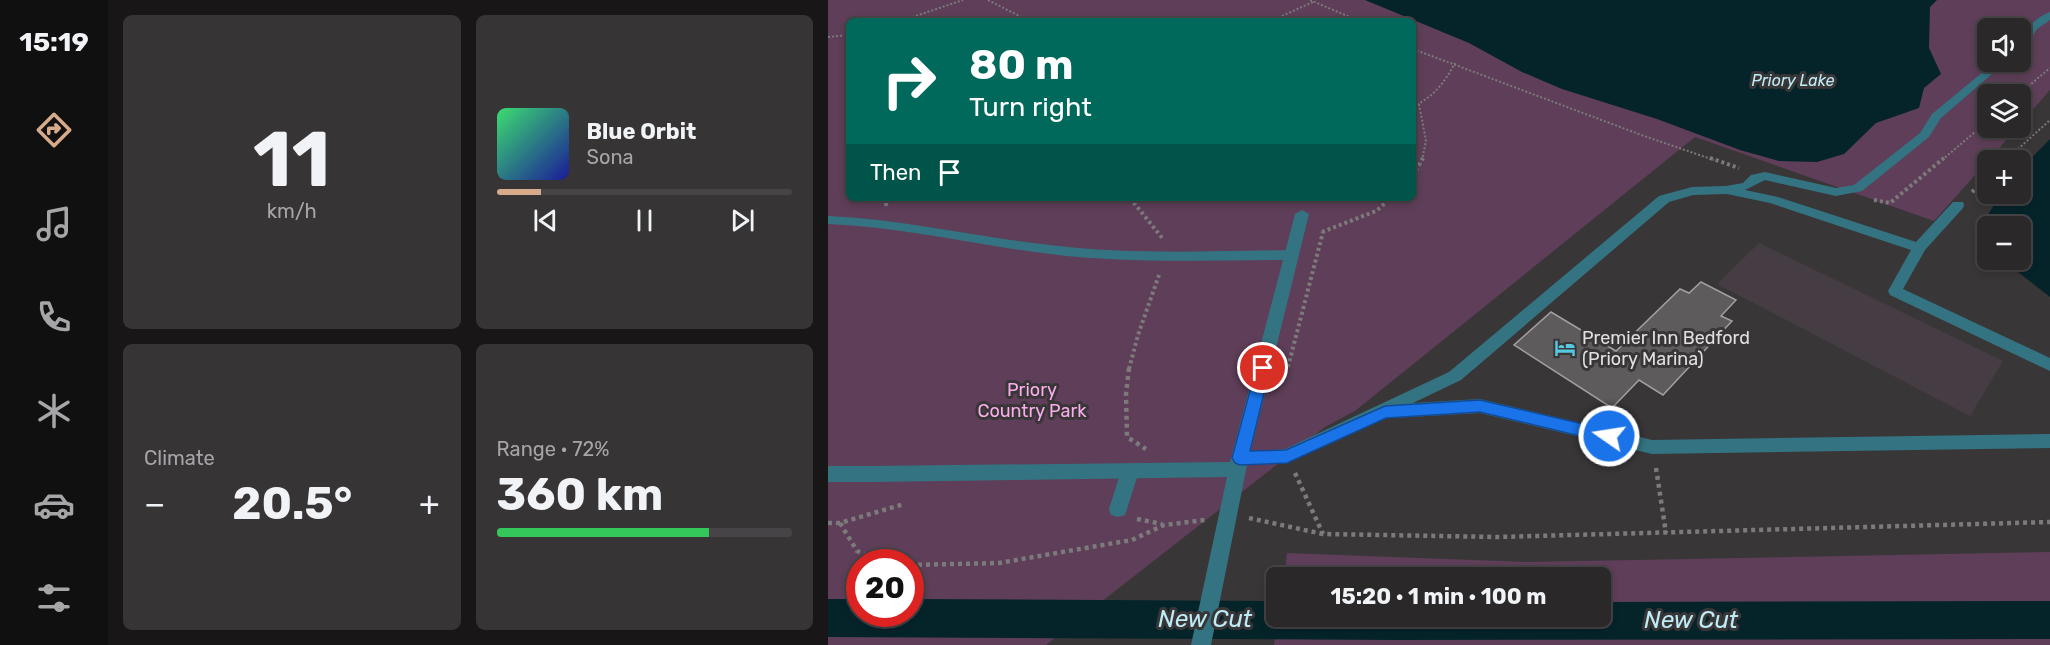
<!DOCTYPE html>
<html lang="en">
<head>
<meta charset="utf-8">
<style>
  :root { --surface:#2b282a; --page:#373436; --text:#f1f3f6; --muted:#a6a6a8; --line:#474447; --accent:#d6ab8b }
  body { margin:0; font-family:Rubik,sans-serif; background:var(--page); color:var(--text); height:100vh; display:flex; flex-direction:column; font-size:22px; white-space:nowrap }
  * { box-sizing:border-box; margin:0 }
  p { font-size:20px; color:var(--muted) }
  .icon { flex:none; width:33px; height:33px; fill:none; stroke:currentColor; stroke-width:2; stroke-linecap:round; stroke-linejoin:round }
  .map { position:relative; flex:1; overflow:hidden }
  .details { display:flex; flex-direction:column; gap:15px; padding:15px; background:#181617; width:720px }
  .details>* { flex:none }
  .banner { position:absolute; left:18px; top:18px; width:570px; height:183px; border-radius:9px; box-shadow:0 3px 9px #0003,0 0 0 2px var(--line); background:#00695c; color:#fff; overflow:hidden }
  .fabs { position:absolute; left:1149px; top:18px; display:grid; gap:12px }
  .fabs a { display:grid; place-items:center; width:54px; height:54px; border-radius:9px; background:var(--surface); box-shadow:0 3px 9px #0003,0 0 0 2px var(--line); font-size:30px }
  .speed { position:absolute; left:18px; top:549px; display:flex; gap:12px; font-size:30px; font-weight:700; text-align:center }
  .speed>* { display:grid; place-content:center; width:78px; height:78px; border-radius:50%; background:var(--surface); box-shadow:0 3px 9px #0003,0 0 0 2px var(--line); line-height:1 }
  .speed .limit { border:9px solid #d22; background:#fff; color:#111 }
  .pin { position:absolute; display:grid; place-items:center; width:51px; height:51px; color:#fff; margin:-26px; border:3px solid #fff; border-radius:50%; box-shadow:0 2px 6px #0007 }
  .me { position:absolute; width:66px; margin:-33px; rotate:283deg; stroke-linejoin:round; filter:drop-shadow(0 0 4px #0008) }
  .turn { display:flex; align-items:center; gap:21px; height:126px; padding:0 24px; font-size:27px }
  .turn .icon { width:78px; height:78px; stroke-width:2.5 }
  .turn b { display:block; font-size:42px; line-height:51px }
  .then { display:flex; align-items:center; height:57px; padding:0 24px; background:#0003; gap:12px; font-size:22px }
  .big { font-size:45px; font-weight:700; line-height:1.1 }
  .details .widget { flex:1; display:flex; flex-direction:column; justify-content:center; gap:9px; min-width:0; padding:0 21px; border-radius:9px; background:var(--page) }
  .details .dial { align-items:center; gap:0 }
  .dial b { font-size:78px; line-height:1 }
  .song { display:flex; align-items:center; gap:18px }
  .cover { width:72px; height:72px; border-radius:9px; background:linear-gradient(135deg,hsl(140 70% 55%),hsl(240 70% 35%)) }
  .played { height:6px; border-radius:3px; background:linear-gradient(90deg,var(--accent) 15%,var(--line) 15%) }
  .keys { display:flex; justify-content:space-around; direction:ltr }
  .heat { display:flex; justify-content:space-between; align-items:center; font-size:33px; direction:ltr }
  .charge { height:9px; border-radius:4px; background:linear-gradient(90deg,#34c759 72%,var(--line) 0) }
  .details .tiles { flex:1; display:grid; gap:15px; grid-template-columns:repeat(2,1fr) }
  .trip { position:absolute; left:438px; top:567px; width:345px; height:60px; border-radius:9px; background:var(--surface); box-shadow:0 3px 9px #0003,0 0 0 2px var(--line); font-weight:700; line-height:60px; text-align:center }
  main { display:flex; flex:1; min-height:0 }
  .menu { display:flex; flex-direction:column; width:108px; justify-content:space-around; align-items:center; background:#111011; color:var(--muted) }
  .menu .icon { width:42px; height:42px }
  .menu .active { color:var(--accent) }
  .menu b { font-size:27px; color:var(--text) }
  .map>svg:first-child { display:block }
  .built { fill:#453d43 }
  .green { fill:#5e3e58; fill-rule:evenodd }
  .water { fill:#05242a }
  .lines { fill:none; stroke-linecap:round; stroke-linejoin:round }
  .canal { fill:#05242a; fill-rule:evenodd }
  .building { fill:#5e5b5d; stroke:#a29ea1; stroke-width:1.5 }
  .path-far2 { stroke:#7d7a7c; stroke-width:2; stroke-dasharray:2 2; stroke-linecap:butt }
  .path-far1 { stroke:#7d7a7c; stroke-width:4; stroke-dasharray:3 3; stroke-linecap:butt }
  .path { stroke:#7d7a7c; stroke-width:4.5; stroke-dasharray:4 4; stroke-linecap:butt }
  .service { fill:#347482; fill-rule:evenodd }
  .minor { fill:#347482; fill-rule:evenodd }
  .route { fill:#1a73e8; stroke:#114b97; stroke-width:1.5 }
  .labels { text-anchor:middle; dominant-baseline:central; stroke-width:6; stroke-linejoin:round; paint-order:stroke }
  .far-water-label { font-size:16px; font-style:italic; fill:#beecf6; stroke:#393638 }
  .poi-label { font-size:18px; fill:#e1dfe1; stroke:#393638; text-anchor:start }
  .park-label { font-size:18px; fill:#fbacec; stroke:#393638 }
  .near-water-label { font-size:24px; font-style:italic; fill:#beecf6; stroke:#393638 }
</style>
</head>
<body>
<main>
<nav class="menu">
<b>15:19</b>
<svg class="icon active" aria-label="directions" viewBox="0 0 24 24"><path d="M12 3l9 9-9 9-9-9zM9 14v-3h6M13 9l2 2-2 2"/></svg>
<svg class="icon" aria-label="music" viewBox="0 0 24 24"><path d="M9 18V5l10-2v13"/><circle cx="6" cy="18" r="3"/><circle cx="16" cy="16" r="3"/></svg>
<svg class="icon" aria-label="phone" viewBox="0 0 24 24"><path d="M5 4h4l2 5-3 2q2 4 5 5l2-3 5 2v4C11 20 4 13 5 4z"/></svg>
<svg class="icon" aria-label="climate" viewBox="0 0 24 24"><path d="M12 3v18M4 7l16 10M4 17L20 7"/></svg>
<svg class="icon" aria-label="car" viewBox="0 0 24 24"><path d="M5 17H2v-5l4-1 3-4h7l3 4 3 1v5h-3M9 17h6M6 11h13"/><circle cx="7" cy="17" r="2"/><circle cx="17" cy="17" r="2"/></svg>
<svg class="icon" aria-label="filters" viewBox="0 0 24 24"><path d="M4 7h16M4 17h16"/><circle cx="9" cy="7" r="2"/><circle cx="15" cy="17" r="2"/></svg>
</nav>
<section class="details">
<div class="tiles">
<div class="widget dial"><b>11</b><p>km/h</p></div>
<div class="widget">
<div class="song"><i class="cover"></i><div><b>Blue Orbit</b><p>Sona</p></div></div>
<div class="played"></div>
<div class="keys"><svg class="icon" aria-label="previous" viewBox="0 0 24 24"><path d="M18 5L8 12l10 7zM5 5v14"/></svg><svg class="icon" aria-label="pause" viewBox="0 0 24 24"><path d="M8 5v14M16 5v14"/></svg><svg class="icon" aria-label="next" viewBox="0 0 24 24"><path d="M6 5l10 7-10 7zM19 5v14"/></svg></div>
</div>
<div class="widget"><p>Climate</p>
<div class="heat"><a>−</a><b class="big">20.5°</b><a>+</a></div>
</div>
<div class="widget"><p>Range · 72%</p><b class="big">360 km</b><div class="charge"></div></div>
</div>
</section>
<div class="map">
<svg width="1222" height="645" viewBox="0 0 1222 645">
  <rect width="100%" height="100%" fill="#393638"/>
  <path class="built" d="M931,243L1175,361L1142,416L889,284Z"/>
  <path class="green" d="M0,0H1222V90L1193,123L1192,94H1160V128H1189L1106,221L867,137L527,411L497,427L218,645H0ZM21,21H585V198H21ZM1160,28H1192V62H1160ZM32,562H82V614H32Z
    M1222,552V645H446L450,617L772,616V578L456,577L459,553L700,562Z"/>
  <path class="water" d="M537,0H1109L1102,7L1101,48L1113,74L1096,88L1091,108L1048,123L1016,154L989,162L951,161L912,150L829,119L734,89L694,72L641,43Z
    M1222,139V297L1185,268L1180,260H1192V226H1162L1158,218L1173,194H1192L1193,169Z"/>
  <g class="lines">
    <path class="canal" d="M0,599H32V614H82V599L448,601V616H772V602L1222,601V639L568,640L0,637Z"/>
  </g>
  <path class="building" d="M873,282L908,300L893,316L904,321L835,395L811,380L784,408L686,345L723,312L788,351L852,289L861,293Z"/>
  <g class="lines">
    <path class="path-far2" d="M160,0L201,21
      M482,0L531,21
      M73,21L135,0
      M443,21L485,2
      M0,37L21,35
      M585,49L816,136L886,160
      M1191,94L1222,68
      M591,104L598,141L594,160
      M585,106C605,98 617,82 627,63
      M1114,160L1160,121
      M1178,160L1222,120"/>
    <path class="path-far1" d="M882,158L911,168
      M1178,160L1180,158
      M585,176L595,158
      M1144,192L1160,177
      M59,198L57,200L59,208
      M302,198L335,239
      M1046,200L1062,203L1116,158
      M494,232L548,211L563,198
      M460,367L495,232
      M301,369L310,335L331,275"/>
    <path class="path" d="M301,368L298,394L299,437L318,449
      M828,468L838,533
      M467,473L495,534
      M421,518L495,534L670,537L1222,522
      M309,519L334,524
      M0,523H12L76,504
      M12,523L29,551L55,562
      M82,565L171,563L304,540L336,525L377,520"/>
    <path class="service" d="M1222,12V20L1209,29L1196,49L1192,50C1192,33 1206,18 1222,12Z
      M1167,62H1178L1113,118L1101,137L1034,191L1008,196L937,180L917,190L950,197L1088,242L1125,202H1135L1136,205L1135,208L1097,250L1075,289L1222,358V371L1062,295L1060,291L1083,250L942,203L899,194L865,195L841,202L633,380L585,403L652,399L824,440L1222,434V448L824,454L652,413L564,418L559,416L459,463L412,465L406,463L403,458L406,453L457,449L621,372L831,196L864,187L898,186L915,183L923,175L937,172L1008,188L1026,185L1092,133L1104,114Z
      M0,216C75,219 147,237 222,245C302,255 384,251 464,250L471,255L464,260C384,260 302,264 222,254C147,245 75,227 0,224Z
      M302,463L308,466L311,471L299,509L297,515L290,517L283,515L281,509L293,471L296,466Z
      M0,466H43L49,469L52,474L49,479L43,482H0Z"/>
    <path class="minor" d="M474,210L481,214L418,470L383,645H363L399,477L43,482L37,479L34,474L37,469L43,466L402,462L467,214Z"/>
  </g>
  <path class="route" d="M435,362L440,364L442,368L422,451L458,450L557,406L652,400L781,430L787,432L789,436L787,441L781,443L652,412L558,418L459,463L412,465L407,463L404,458L428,368L430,364Z"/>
  <defs>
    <g id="hotel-bare" transform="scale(1.62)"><path d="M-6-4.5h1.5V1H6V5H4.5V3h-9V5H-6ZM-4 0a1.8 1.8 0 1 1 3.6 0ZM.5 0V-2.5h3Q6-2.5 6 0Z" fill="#56c9e1" stroke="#393638" stroke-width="2.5" paint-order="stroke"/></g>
  </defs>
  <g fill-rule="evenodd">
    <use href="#hotel-bare" x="737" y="348"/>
  </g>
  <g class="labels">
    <g class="far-water-label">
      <text x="965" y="80">Priory Lake</text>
    </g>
    <g class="poi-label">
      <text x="754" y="338">Premier Inn Bedford<tspan x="754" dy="21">(Priory Marina)</tspan></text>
    </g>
    <g class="park-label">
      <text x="204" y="390">Priory<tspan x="204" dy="21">Country Park</tspan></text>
    </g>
    <g class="near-water-label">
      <text x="377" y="619">New Cut</text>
      <text x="863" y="620">New Cut</text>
    </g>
  </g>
</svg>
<div class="fabs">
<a><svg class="icon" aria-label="sound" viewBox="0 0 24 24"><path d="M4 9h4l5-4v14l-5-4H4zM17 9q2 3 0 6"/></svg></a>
<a><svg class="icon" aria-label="layers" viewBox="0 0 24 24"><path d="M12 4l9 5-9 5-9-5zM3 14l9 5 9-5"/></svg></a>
<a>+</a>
<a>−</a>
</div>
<div class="speed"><div class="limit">20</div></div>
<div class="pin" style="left:435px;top:368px;background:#d93025"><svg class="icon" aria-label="arrive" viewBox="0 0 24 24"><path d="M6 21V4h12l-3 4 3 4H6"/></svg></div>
<svg class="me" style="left:781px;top:436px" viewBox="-20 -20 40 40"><circle r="17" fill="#1a73e8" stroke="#fff" stroke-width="3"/><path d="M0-11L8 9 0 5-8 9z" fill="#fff"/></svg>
<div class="trip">15:20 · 1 min · 100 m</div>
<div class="banner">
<div class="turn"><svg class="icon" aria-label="right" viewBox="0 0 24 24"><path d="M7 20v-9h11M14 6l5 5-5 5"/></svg><div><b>80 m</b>Turn right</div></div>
<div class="then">Then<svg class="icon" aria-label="arrive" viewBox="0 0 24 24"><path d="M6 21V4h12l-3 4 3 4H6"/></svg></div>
</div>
</div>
</main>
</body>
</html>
